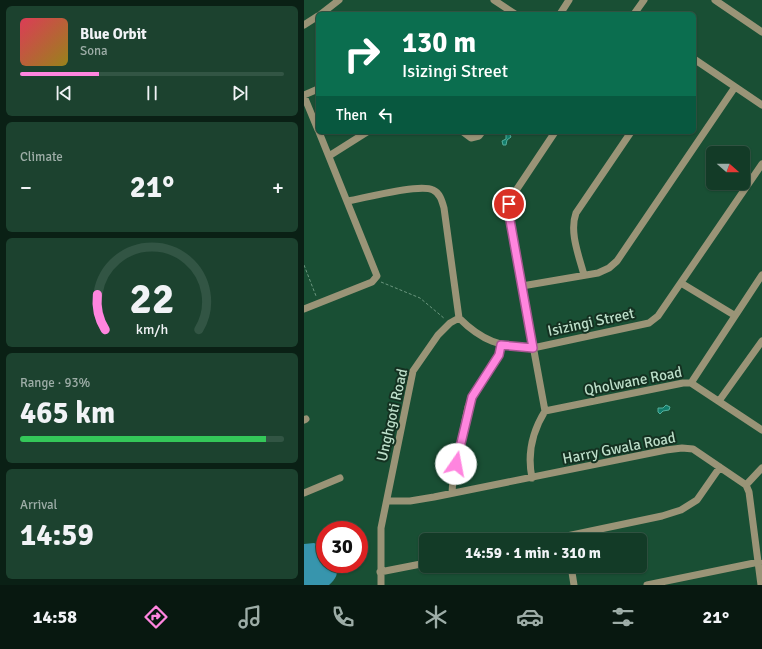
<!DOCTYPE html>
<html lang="en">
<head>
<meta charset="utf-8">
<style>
  :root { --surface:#133b27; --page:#1c422f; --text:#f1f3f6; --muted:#9dada7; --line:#325544; --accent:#ff85df }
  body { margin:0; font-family:Signika,sans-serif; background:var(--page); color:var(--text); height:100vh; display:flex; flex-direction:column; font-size:15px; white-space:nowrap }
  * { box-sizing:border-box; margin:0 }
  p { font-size:13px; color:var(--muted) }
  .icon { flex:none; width:22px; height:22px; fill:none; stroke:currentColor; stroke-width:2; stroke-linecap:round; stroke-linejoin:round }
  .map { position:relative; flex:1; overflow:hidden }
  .details { display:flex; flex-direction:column; gap:6px; padding:6px; background:#0a2015; width:304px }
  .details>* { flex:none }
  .guide { position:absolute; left:12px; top:12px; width:380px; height:122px; border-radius:6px; box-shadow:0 1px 3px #0004,0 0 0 1px var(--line); background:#0b6e4f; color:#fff; overflow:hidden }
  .needle { width:26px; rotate:110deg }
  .fabs { position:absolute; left:402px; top:146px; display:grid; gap:8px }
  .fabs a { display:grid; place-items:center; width:44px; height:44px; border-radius:6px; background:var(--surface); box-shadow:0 1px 3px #0004,0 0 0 1px var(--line); font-size:20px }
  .speed { position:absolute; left:12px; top:521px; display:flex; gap:8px; font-size:20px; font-weight:700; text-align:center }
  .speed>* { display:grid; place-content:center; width:52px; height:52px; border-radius:50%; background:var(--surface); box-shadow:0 1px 3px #0004,0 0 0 1px var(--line); line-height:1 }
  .speed .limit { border:6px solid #d22; background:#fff; color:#111 }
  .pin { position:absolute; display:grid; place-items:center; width:34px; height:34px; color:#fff; margin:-17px; border:2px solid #fff; border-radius:50%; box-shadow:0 1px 4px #0007 }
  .me { position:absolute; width:44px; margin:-22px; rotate:12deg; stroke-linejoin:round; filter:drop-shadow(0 0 3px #0008) }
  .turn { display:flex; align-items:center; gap:14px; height:84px; padding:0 20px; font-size:18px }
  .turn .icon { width:52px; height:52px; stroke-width:2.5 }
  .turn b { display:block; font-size:28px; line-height:34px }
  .then { display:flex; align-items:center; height:38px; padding:0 20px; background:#0003; gap:8px; font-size:15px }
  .big { font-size:30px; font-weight:800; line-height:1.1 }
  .details .card { flex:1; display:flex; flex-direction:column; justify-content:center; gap:6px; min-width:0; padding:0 14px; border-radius:6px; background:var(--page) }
  .details .dial { align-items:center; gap:0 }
  .dial svg { height:104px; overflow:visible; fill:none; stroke:var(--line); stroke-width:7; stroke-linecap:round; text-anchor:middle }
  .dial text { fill:var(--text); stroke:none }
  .song { display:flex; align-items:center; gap:12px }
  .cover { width:48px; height:48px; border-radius:6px; background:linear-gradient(135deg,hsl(350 70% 55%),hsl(50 70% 35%)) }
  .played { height:4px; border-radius:2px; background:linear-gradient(90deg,var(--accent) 30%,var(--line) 30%) }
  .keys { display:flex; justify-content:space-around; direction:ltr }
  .heat { display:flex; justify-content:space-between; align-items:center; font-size:22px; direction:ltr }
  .charge { height:6px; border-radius:3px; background:linear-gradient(90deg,#34c759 93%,var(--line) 0) }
  .trip { position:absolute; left:115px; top:533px; width:228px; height:40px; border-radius:6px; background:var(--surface); box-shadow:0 1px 3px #0004,0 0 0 1px var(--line); font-weight:800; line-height:40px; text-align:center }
  .dock { display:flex; height:64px; justify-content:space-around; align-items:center; background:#081810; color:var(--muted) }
  .dock .icon { width:28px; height:28px }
  .dock .selected { color:var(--accent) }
  .dock b { font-size:18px; color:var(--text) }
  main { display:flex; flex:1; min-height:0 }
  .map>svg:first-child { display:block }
  .water { fill:#3795ad }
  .building { fill:#127d6b; stroke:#54af9c }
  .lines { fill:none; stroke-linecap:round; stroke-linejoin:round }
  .path { stroke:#6a967e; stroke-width:1; stroke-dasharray:3 2; stroke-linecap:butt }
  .minor { stroke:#9a9477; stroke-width:7 }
  .route-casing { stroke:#a65691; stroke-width:10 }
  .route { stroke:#ff85df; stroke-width:7 }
  .labels { text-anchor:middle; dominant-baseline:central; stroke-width:4; stroke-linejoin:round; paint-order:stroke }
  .street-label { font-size:15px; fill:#bcdec9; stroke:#143121 }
</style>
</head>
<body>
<main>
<section class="details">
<div class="card">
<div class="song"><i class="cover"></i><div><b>Blue Orbit</b><p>Sona</p></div></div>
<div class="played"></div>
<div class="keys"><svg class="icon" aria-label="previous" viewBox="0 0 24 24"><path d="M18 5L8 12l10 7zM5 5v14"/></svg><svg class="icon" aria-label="pause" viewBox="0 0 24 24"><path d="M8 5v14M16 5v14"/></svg><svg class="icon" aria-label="next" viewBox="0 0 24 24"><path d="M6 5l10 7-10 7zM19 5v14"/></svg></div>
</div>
<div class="card"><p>Climate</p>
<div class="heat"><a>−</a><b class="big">21°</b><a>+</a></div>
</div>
<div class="card dial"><svg viewBox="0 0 100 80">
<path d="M14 69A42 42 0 1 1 86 69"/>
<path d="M14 69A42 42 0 0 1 8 42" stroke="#ff85df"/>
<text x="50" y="56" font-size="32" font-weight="700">22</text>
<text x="50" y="72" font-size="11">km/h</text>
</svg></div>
<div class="card"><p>Range · 93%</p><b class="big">465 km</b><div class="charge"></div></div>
<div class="card"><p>Arrival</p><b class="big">14:59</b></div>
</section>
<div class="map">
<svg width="458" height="585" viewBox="0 0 458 585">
  <rect width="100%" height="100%" fill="#194f34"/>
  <path class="water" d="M10,543L21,548V564H32C35,573 32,579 25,585H0V544Z"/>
  <path class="building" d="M205,133L207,137L203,140L202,145H199L198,141L202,139V134Z
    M362,405L366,407L365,410L359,411L356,414L354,412V408H359Z"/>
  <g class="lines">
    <path class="path" d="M0,265L12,296
      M77,282L116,298L141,319"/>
    <path class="minor" d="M190,0L211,14
      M411,0L458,32
      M17,14L35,0
      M256,14L265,0
      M330,14L340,0
      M0,25L14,16
      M390,59L458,105
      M0,95L14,89
      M0,96L14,130
      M159,132L167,138L175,136L178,132
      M25,156L63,132
      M44,201C61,198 116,183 129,190C136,193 138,201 140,208L155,318
      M280,275C275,256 265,232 272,213L327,132
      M377,283L430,315
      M218,286L294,273L305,268L313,261L431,87
      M0,309L68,282L73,276L15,132
      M155,318C178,341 196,347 229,348L345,323L354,316L458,164
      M387,383L458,275
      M415,401L458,341
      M241,411L204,209L209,195L251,132
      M0,420L2,419
      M228,478C223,454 228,432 241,411L379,383H387L458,430
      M442,485L458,468
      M0,493L36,478
      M148,493L149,478L164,407C172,385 192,368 197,345
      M83,501H106L130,497L362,450L378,448L389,449L442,485L445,492L457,585
      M244,540L358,516L377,510L393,500L416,467
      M267,566L270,585
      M76,572L122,563
      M77,585V528L109,371L134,335L146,323L155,318
      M343,585L455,562"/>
  </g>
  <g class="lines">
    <g class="route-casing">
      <path id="route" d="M152,464L168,397L195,355L197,345L229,348L204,209L205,204"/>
    </g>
    <use href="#route" class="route"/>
  </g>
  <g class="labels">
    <g class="street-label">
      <text transform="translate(287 322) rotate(-12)">Isizingi Street</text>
      <text transform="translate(329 381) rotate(-11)">Qholwane Road</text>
      <text transform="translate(88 415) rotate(-77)">Unghgoti Road</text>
      <text transform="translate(315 448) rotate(-11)">Harry Gwala Road</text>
    </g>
  </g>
</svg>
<div class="fabs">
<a><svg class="needle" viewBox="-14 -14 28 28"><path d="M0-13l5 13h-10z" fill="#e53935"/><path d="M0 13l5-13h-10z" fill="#9dada7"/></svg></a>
</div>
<div class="speed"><div class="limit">30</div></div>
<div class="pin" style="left:205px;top:204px;background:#d93025"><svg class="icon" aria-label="arrive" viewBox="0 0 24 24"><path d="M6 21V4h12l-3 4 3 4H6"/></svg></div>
<svg class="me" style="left:152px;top:464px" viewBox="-20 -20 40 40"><circle r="19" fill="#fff"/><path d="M0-13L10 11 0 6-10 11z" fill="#ff85df"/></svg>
<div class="trip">14:59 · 1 min · 310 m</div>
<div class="guide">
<div class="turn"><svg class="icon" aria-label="right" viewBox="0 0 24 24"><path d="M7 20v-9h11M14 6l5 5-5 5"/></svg><div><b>130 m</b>Isizingi Street</div></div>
<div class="then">Then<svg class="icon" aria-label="left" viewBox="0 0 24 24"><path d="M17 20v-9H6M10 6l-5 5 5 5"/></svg></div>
</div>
</div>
</main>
<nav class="dock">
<b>14:58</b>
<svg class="icon selected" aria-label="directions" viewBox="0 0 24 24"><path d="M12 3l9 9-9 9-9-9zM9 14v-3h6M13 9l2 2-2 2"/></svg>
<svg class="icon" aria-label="music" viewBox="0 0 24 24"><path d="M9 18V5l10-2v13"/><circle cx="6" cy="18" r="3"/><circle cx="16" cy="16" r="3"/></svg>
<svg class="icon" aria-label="phone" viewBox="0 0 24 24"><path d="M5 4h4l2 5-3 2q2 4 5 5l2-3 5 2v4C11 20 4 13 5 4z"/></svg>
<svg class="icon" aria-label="climate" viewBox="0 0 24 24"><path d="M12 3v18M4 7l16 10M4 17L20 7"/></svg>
<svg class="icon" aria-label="car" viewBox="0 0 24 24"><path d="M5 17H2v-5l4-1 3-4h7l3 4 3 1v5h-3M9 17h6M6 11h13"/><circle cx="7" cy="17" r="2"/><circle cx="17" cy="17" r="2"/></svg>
<svg class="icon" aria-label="filters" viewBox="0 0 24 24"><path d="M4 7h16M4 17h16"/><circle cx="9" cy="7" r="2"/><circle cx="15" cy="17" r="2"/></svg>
<b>21°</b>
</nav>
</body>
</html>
